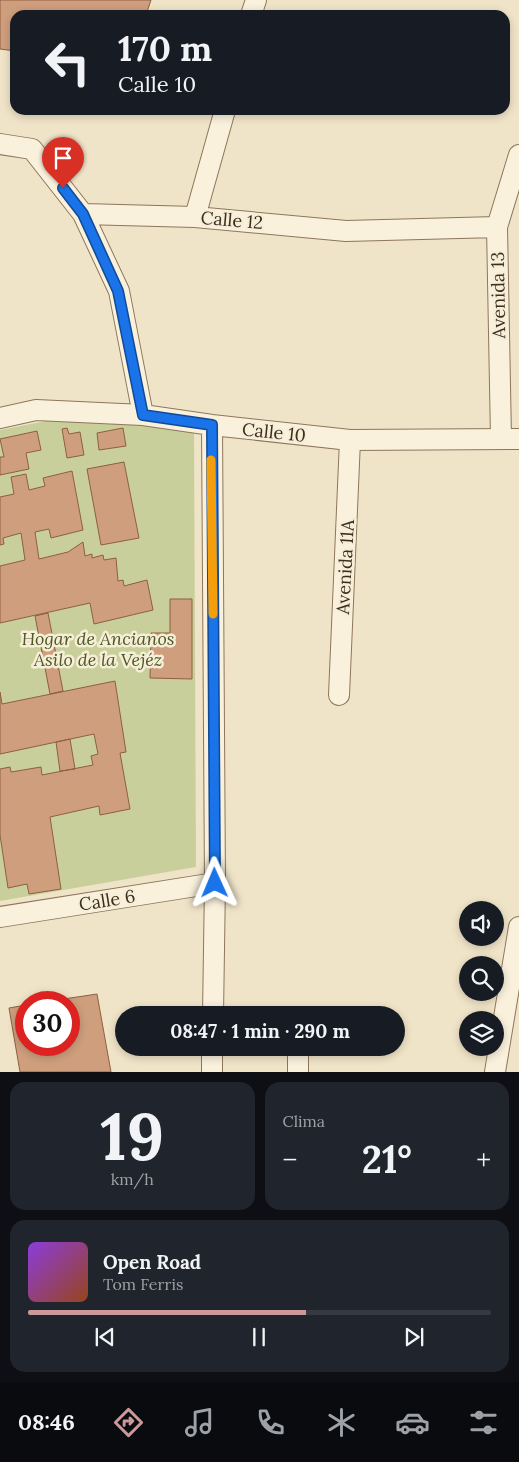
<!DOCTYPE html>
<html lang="es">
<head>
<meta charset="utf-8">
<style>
  :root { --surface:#171b24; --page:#20242c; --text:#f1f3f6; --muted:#9ea1a6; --line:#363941; --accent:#cc999b }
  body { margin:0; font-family:Lora,serif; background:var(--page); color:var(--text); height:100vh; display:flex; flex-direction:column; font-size:19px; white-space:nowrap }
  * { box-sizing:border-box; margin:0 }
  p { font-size:16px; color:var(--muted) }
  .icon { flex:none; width:28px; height:28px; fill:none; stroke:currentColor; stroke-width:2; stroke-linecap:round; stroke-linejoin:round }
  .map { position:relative; height:1072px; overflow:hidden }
  .details { display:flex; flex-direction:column; gap:10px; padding:10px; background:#0d0f14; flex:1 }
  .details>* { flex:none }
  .top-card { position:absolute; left:10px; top:10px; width:500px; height:105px; border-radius:15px; box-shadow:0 2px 8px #0003; background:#171b24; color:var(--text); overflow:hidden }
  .fabs { position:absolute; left:459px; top:901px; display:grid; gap:10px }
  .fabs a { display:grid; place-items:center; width:45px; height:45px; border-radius:50%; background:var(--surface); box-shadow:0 2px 8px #0003; font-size:25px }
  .speed { position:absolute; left:15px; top:991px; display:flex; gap:10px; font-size:25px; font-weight:700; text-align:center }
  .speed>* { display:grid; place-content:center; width:65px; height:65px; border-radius:50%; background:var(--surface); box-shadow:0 2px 8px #0003; line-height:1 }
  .speed .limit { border:8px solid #d22; background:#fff; color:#111 }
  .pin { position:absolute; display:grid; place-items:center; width:42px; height:42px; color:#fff; margin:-51px -21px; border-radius:50% 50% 50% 0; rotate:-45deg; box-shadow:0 0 5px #0007 }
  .pin .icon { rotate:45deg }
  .me { position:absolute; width:55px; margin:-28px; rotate:359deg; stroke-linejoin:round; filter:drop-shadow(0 0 4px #0008) }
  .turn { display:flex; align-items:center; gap:18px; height:105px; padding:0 25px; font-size:22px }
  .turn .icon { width:65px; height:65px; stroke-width:2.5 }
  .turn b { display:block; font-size:35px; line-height:42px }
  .big { font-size:38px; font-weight:700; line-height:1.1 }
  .details .tile { flex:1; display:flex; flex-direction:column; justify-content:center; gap:8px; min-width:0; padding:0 18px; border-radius:15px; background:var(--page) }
  .details .dial { align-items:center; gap:0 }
  .dial b { font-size:65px; line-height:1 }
  .song { display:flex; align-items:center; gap:15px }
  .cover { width:60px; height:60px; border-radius:8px; background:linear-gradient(135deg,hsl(270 70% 55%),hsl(20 70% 35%)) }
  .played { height:5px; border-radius:2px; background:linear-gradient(90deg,var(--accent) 60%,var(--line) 60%) }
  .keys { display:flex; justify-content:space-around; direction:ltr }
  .heat { display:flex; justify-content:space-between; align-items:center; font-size:28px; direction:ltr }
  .details .tiles { flex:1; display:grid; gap:10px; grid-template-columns:1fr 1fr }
  .tile:last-child { grid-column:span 2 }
  .trip { position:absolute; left:115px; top:1006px; width:290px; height:50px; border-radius:25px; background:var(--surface); box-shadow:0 2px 8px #0003; font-weight:700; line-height:50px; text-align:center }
  .tab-bar { display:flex; height:80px; justify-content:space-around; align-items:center; background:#090b0e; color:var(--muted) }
  .tab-bar .icon { width:35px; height:35px }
  .tab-bar .on { color:var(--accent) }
  .tab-bar b { font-size:22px; color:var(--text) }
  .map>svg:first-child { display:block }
  .green { fill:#c9cf9b }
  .building { fill:#cf9f7d; stroke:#8d5f41 }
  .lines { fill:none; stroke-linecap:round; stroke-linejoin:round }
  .street-casing { stroke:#8d765c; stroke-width:22 }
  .street { stroke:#faf1dc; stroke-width:20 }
  .route-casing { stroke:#114b97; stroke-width:12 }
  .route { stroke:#1a73e8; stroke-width:9 }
  .slow { stroke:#f59e0b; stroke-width:9 }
  .labels { text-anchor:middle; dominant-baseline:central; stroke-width:5; stroke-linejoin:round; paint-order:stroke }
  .street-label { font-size:18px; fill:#3d2e20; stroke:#f7eed8 }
  .park-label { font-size:18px; font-style:italic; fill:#4d5a26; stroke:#f7eed8 }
</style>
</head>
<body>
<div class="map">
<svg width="519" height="1072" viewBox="0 0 519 1072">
  <rect width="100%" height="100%" fill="#f0e4c8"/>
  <path class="green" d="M56,419L194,427L196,867L0,901V430Z"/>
  <path class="building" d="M0,0H151L146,15H15V51L0,49Z
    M67,428L69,434L80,432L84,455L67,458L62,429Z
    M123,428L126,446L99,450L97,433Z
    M37,431L41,450L26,453L29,469L0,475V457H4L0,439Z
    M124,462L139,538L101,545L87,469Z
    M72,471L83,530L51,538L49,529L35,532L39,559L68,552L83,542L85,556L92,554V558L103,555L104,560L116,558L118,581L123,580L124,586L147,580L153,610L94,624L90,603L0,623V566L25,560L21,533L3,538L4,544L0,545V497L14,494L11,477L26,474L29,490L45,486L43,478Z
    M170,599H192V679L150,678L151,633H170Z
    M48,613L63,691L50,694L35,616Z
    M115,681L126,752L120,753L130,809L100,815L99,806L50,817L61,889L29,894L27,884L8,888L0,835V769L10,767L11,772L41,767L42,775L93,765L91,756L98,754L94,734L0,754V692L2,704Z
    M70,739L75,769L60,771L56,742Z
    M97,994L111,1072H20L9,1008L26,1005V1045H69V1002H44Z
    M251,1008V1015H226L225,1009Z"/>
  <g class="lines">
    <g class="street-casing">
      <path id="street" d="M251,15L256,0
        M0,144L32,149L83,214L195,217L346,231L497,227
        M83,214L119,291L143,415
        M195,217L225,110
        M0,418L36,410L143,415L212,425L350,440L519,439
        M212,425L215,883L213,1015
        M501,438L497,227L519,155
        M339,695L350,440
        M0,917L215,883
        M212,1072V1048
        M298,1072V1048
        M495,1072L519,927"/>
    </g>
    <use href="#street" class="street"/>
  </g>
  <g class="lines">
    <g class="route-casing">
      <path id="route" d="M63,188L83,214L118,291L143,415L212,425L215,883"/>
    </g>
    <use href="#route" class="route"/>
    <path class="slow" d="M211,460L213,614"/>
  </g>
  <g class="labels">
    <g class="street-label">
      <text transform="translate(232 220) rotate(5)">Calle 12</text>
      <text transform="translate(498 295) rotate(-91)">Avenida 13</text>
      <text transform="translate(274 432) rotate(6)">Calle 10</text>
      <text transform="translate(345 567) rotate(-87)">Avenida 11A</text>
      <text transform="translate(107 900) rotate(-9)">Calle 6</text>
    </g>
    <g class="park-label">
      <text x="98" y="638">Hogar de Ancianos<tspan x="98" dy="21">Asilo de la Vejéz</tspan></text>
    </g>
  </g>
</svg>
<div class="fabs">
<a><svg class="icon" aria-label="sound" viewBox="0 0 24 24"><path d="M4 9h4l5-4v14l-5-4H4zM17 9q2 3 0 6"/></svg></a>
<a><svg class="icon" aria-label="search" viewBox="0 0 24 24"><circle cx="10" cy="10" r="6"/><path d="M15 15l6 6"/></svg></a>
<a><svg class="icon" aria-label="layers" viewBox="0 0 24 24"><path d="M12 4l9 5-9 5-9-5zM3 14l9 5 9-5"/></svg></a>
</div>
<div class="speed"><div class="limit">30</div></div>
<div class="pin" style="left:63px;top:188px;background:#d93025"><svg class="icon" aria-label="arrive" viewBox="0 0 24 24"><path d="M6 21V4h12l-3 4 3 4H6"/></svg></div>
<svg class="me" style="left:215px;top:883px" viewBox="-20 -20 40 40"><path d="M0-17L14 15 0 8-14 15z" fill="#1a73e8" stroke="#fff" stroke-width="4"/></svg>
<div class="trip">08:47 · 1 min · 290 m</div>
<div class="top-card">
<div class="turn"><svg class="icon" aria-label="left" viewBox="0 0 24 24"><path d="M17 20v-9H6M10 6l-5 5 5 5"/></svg><div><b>170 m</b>Calle 10</div></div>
</div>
</div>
<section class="details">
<div class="tiles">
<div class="tile dial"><b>19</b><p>km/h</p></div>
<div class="tile"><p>Clima</p>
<div class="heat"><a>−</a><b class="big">21°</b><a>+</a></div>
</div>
<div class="tile">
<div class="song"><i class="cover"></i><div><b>Open Road</b><p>Tom Ferris</p></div></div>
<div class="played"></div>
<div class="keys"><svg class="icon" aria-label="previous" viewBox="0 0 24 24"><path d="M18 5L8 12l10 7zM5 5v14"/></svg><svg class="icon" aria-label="pause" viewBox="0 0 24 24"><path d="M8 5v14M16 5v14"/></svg><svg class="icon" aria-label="next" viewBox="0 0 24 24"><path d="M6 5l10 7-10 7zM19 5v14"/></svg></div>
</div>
</div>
</section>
<nav class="tab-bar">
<b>08:46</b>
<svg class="icon on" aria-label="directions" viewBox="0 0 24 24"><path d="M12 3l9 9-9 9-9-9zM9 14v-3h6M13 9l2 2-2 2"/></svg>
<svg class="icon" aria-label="music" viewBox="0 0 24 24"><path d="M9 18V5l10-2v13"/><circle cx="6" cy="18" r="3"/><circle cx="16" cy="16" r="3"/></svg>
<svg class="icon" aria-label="phone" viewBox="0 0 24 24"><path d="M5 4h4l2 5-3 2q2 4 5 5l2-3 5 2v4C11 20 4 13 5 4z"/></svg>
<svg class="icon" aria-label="climate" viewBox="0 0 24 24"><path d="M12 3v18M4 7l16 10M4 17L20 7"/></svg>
<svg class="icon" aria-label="car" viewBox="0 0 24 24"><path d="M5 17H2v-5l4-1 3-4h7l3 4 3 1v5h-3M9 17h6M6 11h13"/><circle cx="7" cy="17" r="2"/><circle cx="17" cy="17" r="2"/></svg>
<svg class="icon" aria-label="filters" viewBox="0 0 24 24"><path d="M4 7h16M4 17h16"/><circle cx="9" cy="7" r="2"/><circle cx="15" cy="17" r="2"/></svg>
</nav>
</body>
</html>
